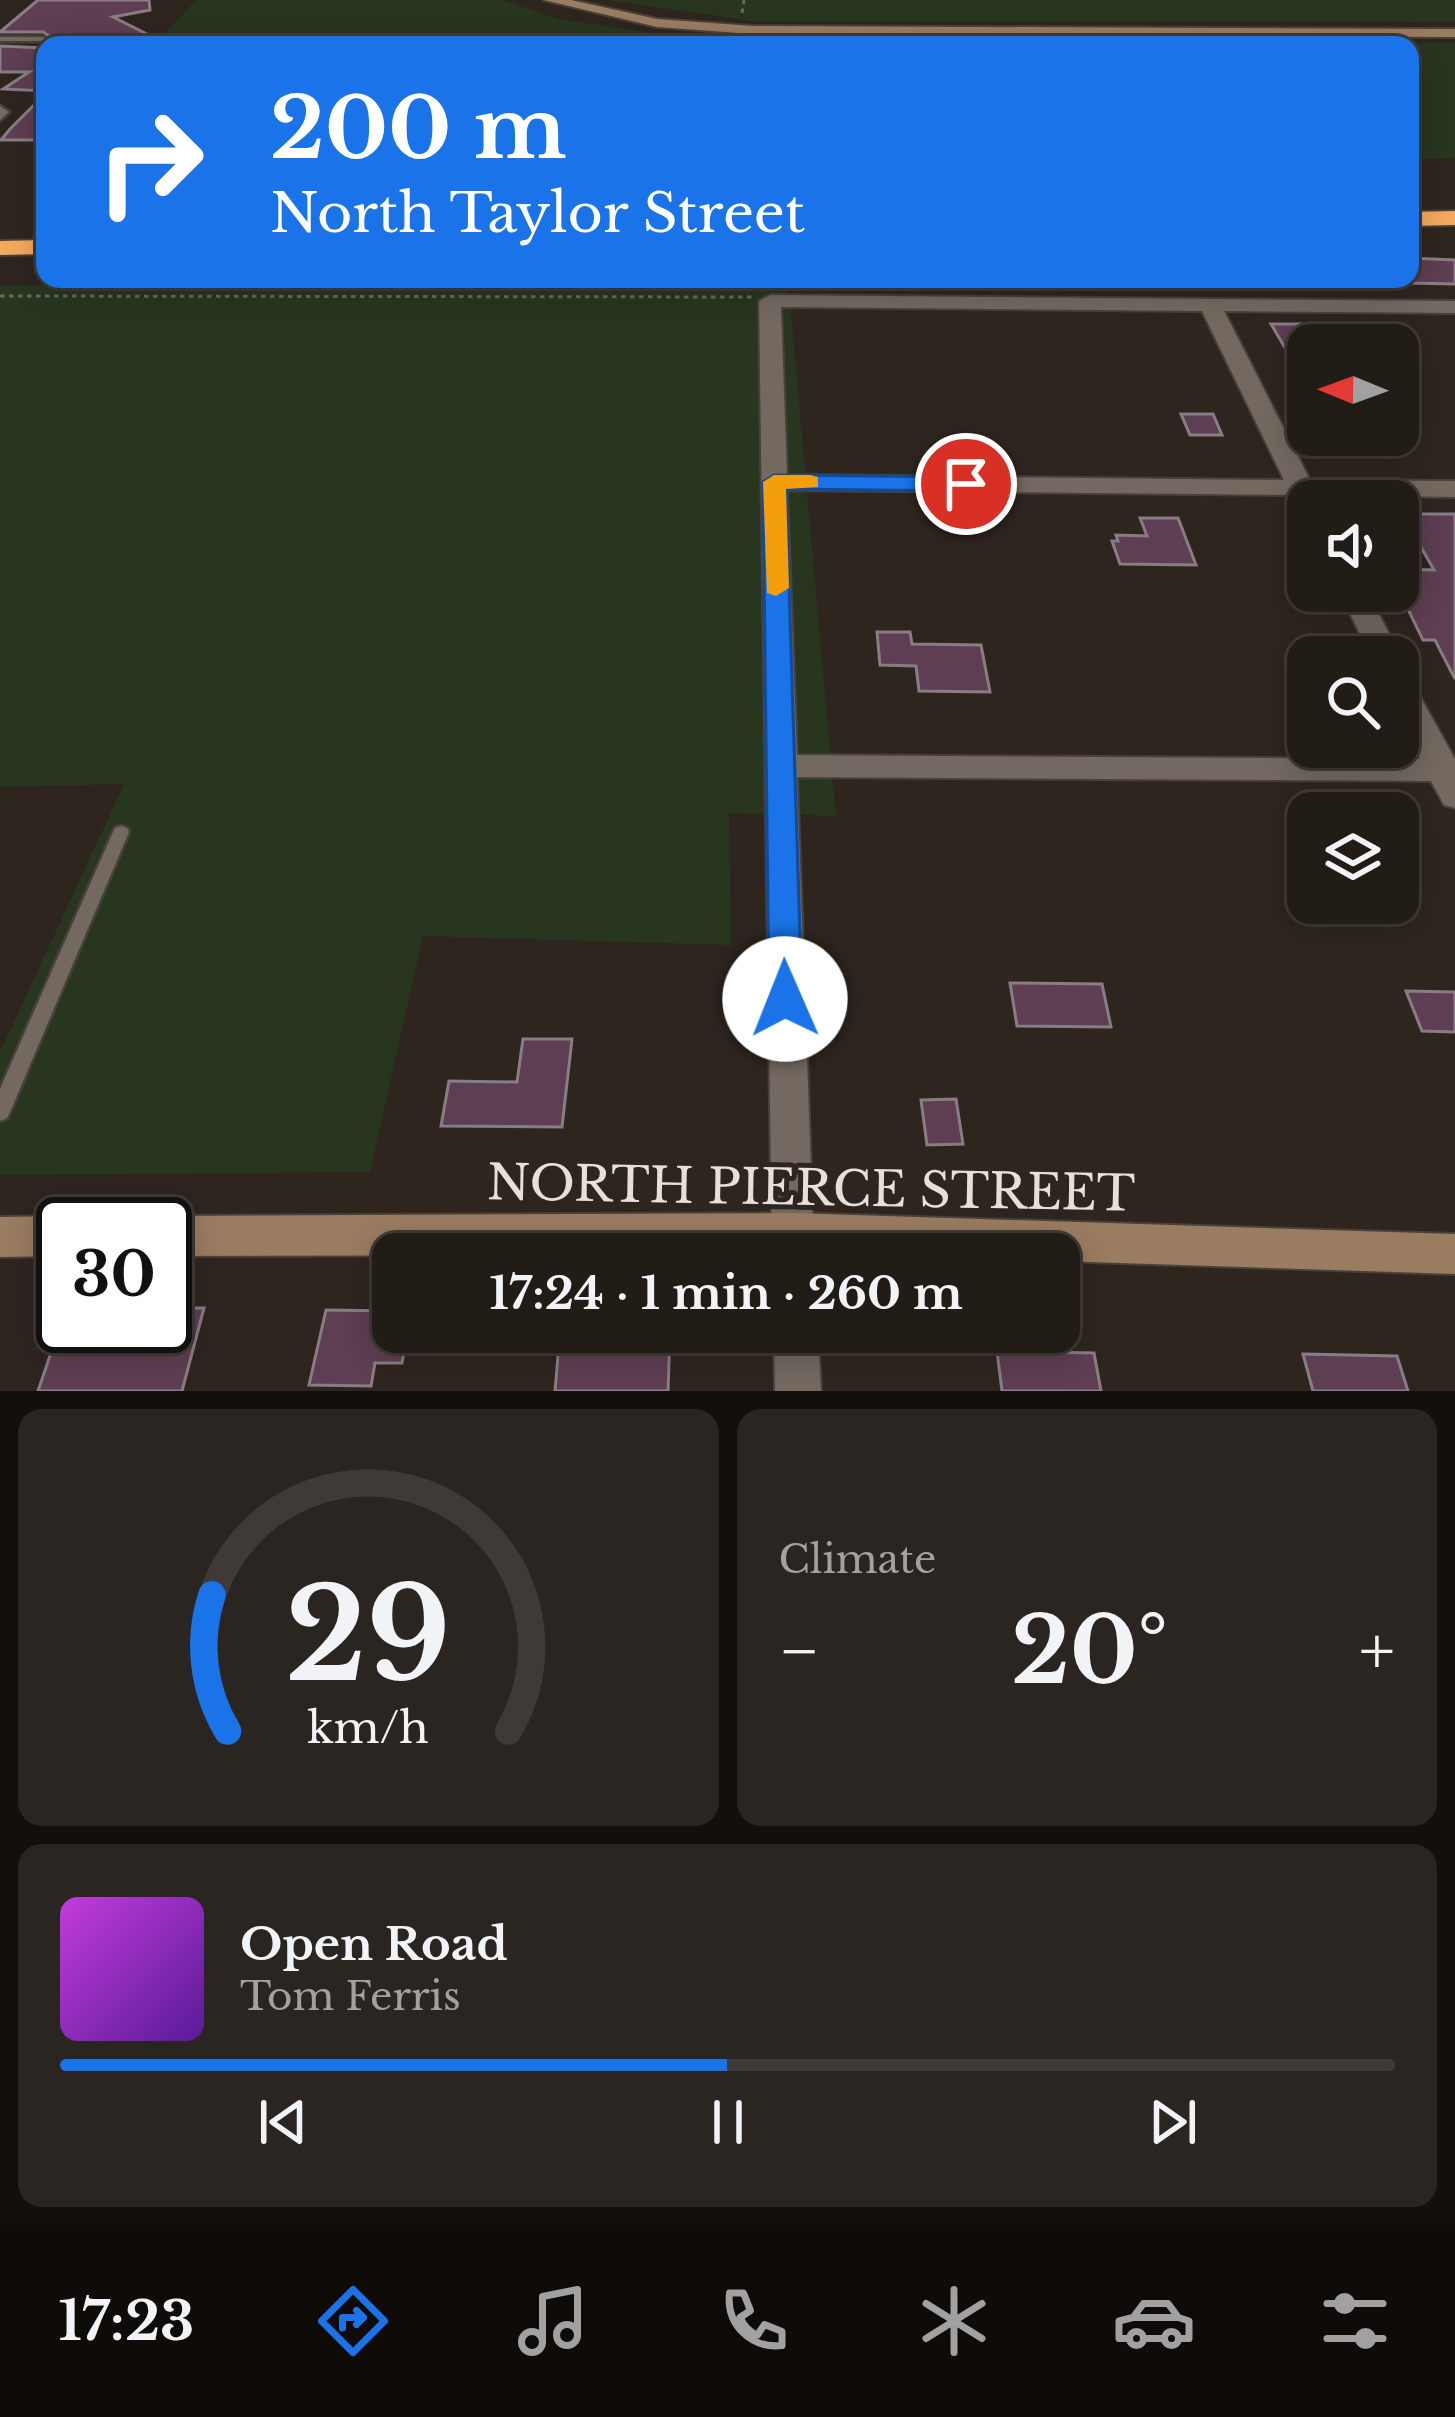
<!DOCTYPE html>
<html lang="en">
<head>
<meta charset="utf-8">
<style>
  :root { --surface:#221c17; --page:#2a2520; --text:#f1f3f6; --muted:#a2a1a1; --line:#3f3a36; --accent:#1a73e8 }
  body { margin:0; font-family:"Libre Baskerville",serif; background:var(--page); color:var(--text); height:100vh; display:flex; flex-direction:column; font-size:45px; white-space:nowrap }
  * { box-sizing:border-box; margin:0 }
  p { font-size:39px; color:var(--muted) }
  .icon { flex:none; width:66px; height:66px; fill:none; stroke:currentColor; stroke-width:2; stroke-linecap:round; stroke-linejoin:round }
  .map { position:relative; height:1391px; overflow:hidden }
  .drawer { display:flex; flex-direction:column; gap:18px; padding:18px; background:#130f0d; flex:1 }
  .drawer>* { flex:none }
  .guide { position:absolute; left:36px; top:36px; width:1383px; height:252px; border-radius:24px; box-shadow:0 6px 30px #0003,0 0 0 3px var(--line); background:#1a73e8; color:#fff; overflow:hidden }
  .needle { width:78px; rotate:271deg }
  .fabs { position:absolute; left:1287px; top:324px; display:grid; gap:24px }
  .fabs a { display:grid; place-items:center; width:132px; height:132px; border-radius:24px; background:var(--surface); box-shadow:0 6px 30px #0003,0 0 0 3px var(--line); font-size:60px }
  .speed { position:absolute; left:36px; top:1197px; display:flex; gap:24px; font-size:60px; font-weight:700; text-align:center }
  .speed>* { display:grid; place-content:center; width:156px; height:156px; border-radius:50%; background:var(--surface); box-shadow:0 6px 30px #0003,0 0 0 3px var(--line); line-height:1 }
  .speed .limit { border:6px solid #111; border-radius:18px; background:#fff; color:#111 }
  .pin { position:absolute; display:grid; place-items:center; width:102px; height:102px; color:#fff; margin:-51px; border:6px solid #fff; border-radius:50%; box-shadow:0 3px 12px #0007 }
  .me { position:absolute; width:132px; margin:-66px; rotate:359deg; stroke-linejoin:round; filter:drop-shadow(0 0 9px #0008) }
  .turn { display:flex; align-items:center; gap:42px; height:252px; padding:0 36px; font-size:54px }
  .turn .icon { width:156px; height:156px; stroke-width:2.5 }
  .turn b { display:block; font-size:84px; line-height:102px }
  .big { font-size:90px; font-weight:800; line-height:1.1 }
  .drawer .tile { flex:1; display:flex; flex-direction:column; justify-content:center; gap:18px; min-width:0; padding:0 42px; border-radius:24px; background:var(--page) }
  .drawer .dial { align-items:center; gap:0 }
  .dial svg { height:312px; overflow:visible; fill:none; stroke:var(--line); stroke-width:7; stroke-linecap:round; text-anchor:middle }
  .dial text { fill:var(--text); stroke:none }
  .song { display:flex; align-items:center; gap:36px }
  .cover { width:144px; height:144px; border-radius:18px; background:linear-gradient(135deg,hsl(290 70% 55%),hsl(270 70% 35%)) }
  .played { height:12px; border-radius:6px; background:linear-gradient(90deg,var(--accent) 50%,var(--line) 50%) }
  .keys { display:flex; justify-content:space-around; direction:ltr }
  .heat { display:flex; justify-content:space-between; align-items:center; font-size:66px; direction:ltr }
  .drawer .tiles { flex:1; display:grid; gap:18px; grid-template-columns:1fr 1fr }
  .tile:last-child { grid-column:span 2 }
  .trip { position:absolute; left:372px; top:1233px; width:708px; height:120px; border-radius:24px; background:var(--surface); box-shadow:0 6px 30px #0003,0 0 0 3px var(--line); font-weight:800; line-height:120px; text-align:center }
  .dock { display:flex; height:192px; justify-content:space-around; align-items:center; background:#0e0b09; color:var(--muted) }
  .dock .icon { width:84px; height:84px }
  .dock .active { color:var(--accent) }
  .dock b { font-size:54px; color:var(--text) }
  .map>svg:first-child { display:block }
  .green { fill:#283620 }
  .building { fill:#5e3e52; stroke:#887d84; stroke-width:3 }
  .lines { fill:none; stroke-linecap:round; stroke-linejoin:round }
  .lane-casing { stroke:#48403b; stroke-width:5 }
  .street-casing { stroke:#48403b; stroke-width:4 }
  .secondary-casing { stroke:#48403b; stroke-width:4 }
  .highway-casing { stroke:#48403b; stroke-width:4 }
  .path { stroke:#6d6560; stroke-width:3; stroke-dasharray:4.5 4.5; stroke-linecap:butt }
  .lane { fill:#736961; fill-rule:evenodd }
  .street { fill:#736961; fill-rule:evenodd }
  .secondary { fill:#9a7c60; fill-rule:evenodd }
  .highway { fill:#f4a95d; fill-rule:evenodd }
  .route { fill:#1a73e8; stroke:#114b97; stroke-width:3 }
  .slow { fill:#f59e0b }
  .labels { text-anchor:middle; dominant-baseline:central; stroke-width:10; stroke-linejoin:round; paint-order:stroke }
  .near-street-label { font-size:48px; fill:#e5e0db; stroke:#2e251f }
</style>
</head>
<body>
<div class="map">
<svg width="1455" height="1391" viewBox="0 0 1455 1391">
  <rect width="100%" height="100%" fill="#2e251f"/>
  <path class="green" d="M196,0H503L559,19L692,39L1455,43V158L1410,159V45H155Z
    M607,0H1455V22H758Z
    M292,279H788L836,816L729,813L731,945L423,936L370,1172L0,1175V1052L124,784L0,787V286Z"/>
  <path class="building" d="M38,0H149L150,10L113,17L159,40L63,45L43,32H0Z
    M0,46L45,48V91L3,89L29,72H0Z
    M45,94V140H1L10,129Z
    M1410,258L1455,260V284L1410,283Z
    M1271,324H1308V391L1288,353Z
    M1181,414H1213L1222,435H1190Z
    M1402,514H1455V679L1435,640H1423L1398,589V569L1434,570Z
    M1140,518H1178L1196,565L1120,564L1112,541H1118L1116,535L1147,536Z
    M877,632H910L912,644L981,645L990,692L919,691L916,666L880,665Z
    M1010,983L1102,984L1111,1027L1017,1026Z
    M1406,991L1455,992V1032L1422,1031Z
    M523,1039H572L562,1127L441,1126L449,1081L517,1082Z
    M956,1099L963,1144L927,1145L921,1100Z
    M165,1308H204L182,1391H38L60,1326H165Z
    M326,1310L393,1311V1332H408L402,1363H375L371,1386L309,1385Z
    M560,1332H670L668,1391H555Z
    M997,1351L1094,1353L1101,1391H1002Z
    M1303,1354L1397,1356L1408,1391H1313Z"/>
  <g class="lines">
    <g class="lane-casing">
      <path id="lane" d="M0,37H43L59,45H49L42,41H0Z
        M0,106L9,112L0,120Z
        M121,826L127,828L129,832L10,1112L7,1118L0,1121V1089L113,832L115,828Z"/>
    </g>
    <g class="street-casing">
      <path id="street" d="M770,295L1455,301V313L1224,311L1310,480L1455,481V497L1317,495L1319,501H1308L1307,508L1298,505L1292,495L787,490L797,755L1420,759L1398,713V672L1408,675L1455,759V808L1444,805L1431,781L797,777L814,1254H772L759,301ZM781,307L1202,311L1284,480L787,475Z
        M1339,591H1367L1401,657L1398,661V657H1371Z
        M774,1332H818L821,1391H775Z"/>
    </g>
    <g class="secondary-casing">
      <path id="secondary" d="M544,0H571L657,19L753,26L1455,29V37L753,34L657,27Z
        M792,1213L1455,1234V1274L1059,1261V1254L165,1256V1224H149L165,1216Z
        M63,1216L79,1224H63V1256L0,1257V1217Z"/>
    </g>
    <g class="highway-casing">
      <path id="highway" d="M1455,211V225L1410,226V212Z
        M45,240V254L0,255V241Z"/>
    </g>
    <path class="path" d="M742,13L744,0
      M0,296L752,297"/>
    <use href="#lane" class="lane"/>
    <use href="#street" class="street"/>
    <use href="#secondary" class="secondary"/>
    <use href="#highway" class="highway"/>
  </g>
  <path class="route" d="M774,475L966,477L977,484L966,491L786,489L802,999L797,1009L785,1013L774,1009L769,999L763,482Z"/>
  <path class="slow" d="M810,475L818,477V487L786,489L789,588L776,596L767,593L763,482L774,475Z"/>
  <g class="labels">
    <g class="near-street-label">
      <text transform="translate(811 1188) rotate(1)">NORTH PIERCE STREET</text>
    </g>
  </g>
</svg>
<div class="fabs">
<a><svg class="needle" viewBox="-14 -14 28 28"><path d="M0-13l5 13h-10z" fill="#e53935"/><path d="M0 13l5-13h-10z" fill="#a2a1a1"/></svg></a>
<a><svg class="icon" aria-label="sound" viewBox="0 0 24 24"><path d="M4 9h4l5-4v14l-5-4H4zM17 9q2 3 0 6"/></svg></a>
<a><svg class="icon" aria-label="search" viewBox="0 0 24 24"><circle cx="10" cy="10" r="6"/><path d="M15 15l6 6"/></svg></a>
<a><svg class="icon" aria-label="layers" viewBox="0 0 24 24"><path d="M12 4l9 5-9 5-9-5zM3 14l9 5 9-5"/></svg></a>
</div>
<div class="speed"><div class="limit">30</div></div>
<div class="pin" style="left:966px;top:484px;background:#d93025"><svg class="icon" aria-label="arrive" viewBox="0 0 24 24"><path d="M6 21V4h12l-3 4 3 4H6"/></svg></div>
<svg class="me" style="left:785px;top:999px" viewBox="-20 -20 40 40"><circle r="19" fill="#fff"/><path d="M0-13L10 11 0 6-10 11z" fill="#1a73e8"/></svg>
<div class="trip">17:24 · 1 min · 260 m</div>
<div class="guide">
<div class="turn"><svg class="icon" aria-label="right" viewBox="0 0 24 24"><path d="M7 20v-9h11M14 6l5 5-5 5"/></svg><div><b>200 m</b>North Taylor Street</div></div>
</div>
</div>
<section class="drawer">
<div class="tiles">
<div class="tile dial"><svg viewBox="0 0 100 80">
<path d="M14 69A42 42 0 1 1 86 69"/>
<path d="M14 69A42 42 0 0 1 10 34" stroke="#1a73e8"/>
<text x="50" y="56" font-size="32" font-weight="700">29</text>
<text x="50" y="72" font-size="11">km/h</text>
</svg></div>
<div class="tile"><p>Climate</p>
<div class="heat"><a>−</a><b class="big">20°</b><a>+</a></div>
</div>
<div class="tile">
<div class="song"><i class="cover"></i><div><b>Open Road</b><p>Tom Ferris</p></div></div>
<div class="played"></div>
<div class="keys"><svg class="icon" aria-label="previous" viewBox="0 0 24 24"><path d="M18 5L8 12l10 7zM5 5v14"/></svg><svg class="icon" aria-label="pause" viewBox="0 0 24 24"><path d="M8 5v14M16 5v14"/></svg><svg class="icon" aria-label="next" viewBox="0 0 24 24"><path d="M6 5l10 7-10 7zM19 5v14"/></svg></div>
</div>
</div>
</section>
<nav class="dock">
<b>17:23</b>
<svg class="icon active" aria-label="directions" viewBox="0 0 24 24"><path d="M12 3l9 9-9 9-9-9zM9 14v-3h6M13 9l2 2-2 2"/></svg>
<svg class="icon" aria-label="music" viewBox="0 0 24 24"><path d="M9 18V5l10-2v13"/><circle cx="6" cy="18" r="3"/><circle cx="16" cy="16" r="3"/></svg>
<svg class="icon" aria-label="phone" viewBox="0 0 24 24"><path d="M5 4h4l2 5-3 2q2 4 5 5l2-3 5 2v4C11 20 4 13 5 4z"/></svg>
<svg class="icon" aria-label="climate" viewBox="0 0 24 24"><path d="M12 3v18M4 7l16 10M4 17L20 7"/></svg>
<svg class="icon" aria-label="car" viewBox="0 0 24 24"><path d="M5 17H2v-5l4-1 3-4h7l3 4 3 1v5h-3M9 17h6M6 11h13"/><circle cx="7" cy="17" r="2"/><circle cx="17" cy="17" r="2"/></svg>
<svg class="icon" aria-label="filters" viewBox="0 0 24 24"><path d="M4 7h16M4 17h16"/><circle cx="9" cy="7" r="2"/><circle cx="15" cy="17" r="2"/></svg>
</nav>
</body>
</html>
